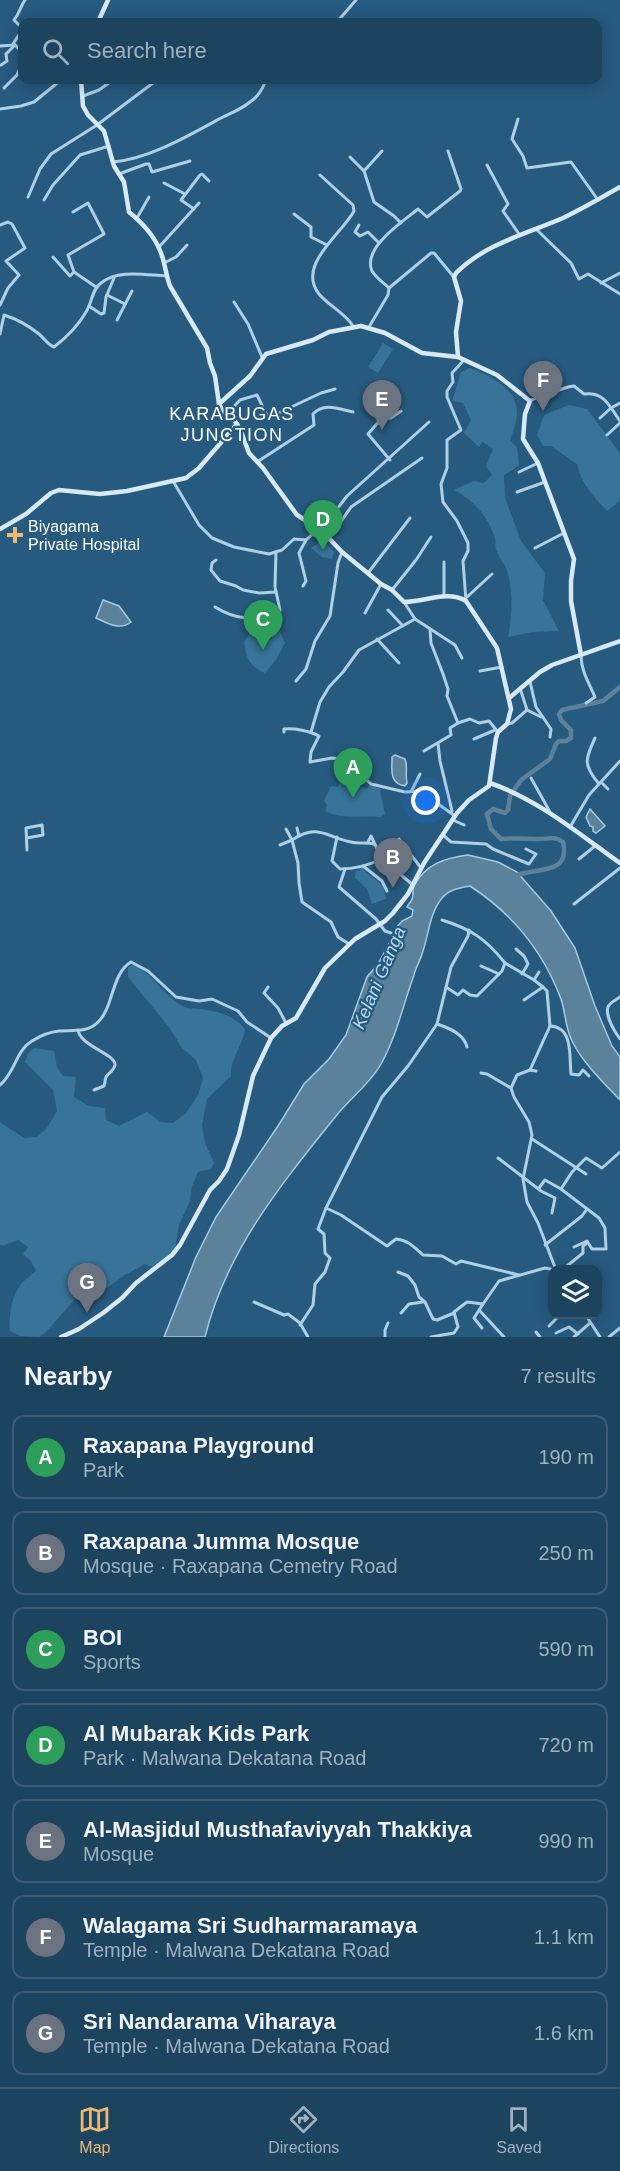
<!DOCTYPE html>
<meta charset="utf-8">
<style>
body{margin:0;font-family:Arial,sans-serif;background:#254b65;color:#f1f3f6}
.controls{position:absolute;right:18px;bottom:18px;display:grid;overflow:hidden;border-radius:12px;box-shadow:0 3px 15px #0003}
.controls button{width:54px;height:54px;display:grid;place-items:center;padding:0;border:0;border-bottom:2px solid #3b5c74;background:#1d445f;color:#f1f3f6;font:30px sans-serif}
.you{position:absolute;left:426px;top:801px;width:21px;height:21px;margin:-15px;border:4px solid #fff;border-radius:50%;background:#1a73e8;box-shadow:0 0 0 9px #1a73e833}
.badge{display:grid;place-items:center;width:39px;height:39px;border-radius:50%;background:#edb874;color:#fff;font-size:20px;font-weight:700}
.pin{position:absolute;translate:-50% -50px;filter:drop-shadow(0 2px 3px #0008)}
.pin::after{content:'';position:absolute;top:32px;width:21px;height:18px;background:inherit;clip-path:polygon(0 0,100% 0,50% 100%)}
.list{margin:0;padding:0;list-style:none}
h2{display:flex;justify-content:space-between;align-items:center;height:78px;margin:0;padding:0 24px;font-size:26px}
h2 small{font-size:20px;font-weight:400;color:#a0b0bd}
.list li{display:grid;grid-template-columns:39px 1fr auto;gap:18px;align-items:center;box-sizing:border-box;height:84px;margin:0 12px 12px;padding:0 12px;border:2px solid #3b5c74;border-radius:12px}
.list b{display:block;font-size:22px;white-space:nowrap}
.list p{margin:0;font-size:20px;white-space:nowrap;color:#a0b0bd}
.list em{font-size:20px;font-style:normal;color:#a0b0bd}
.icon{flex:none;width:33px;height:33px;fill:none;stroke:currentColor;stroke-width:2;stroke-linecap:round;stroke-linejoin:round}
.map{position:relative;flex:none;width:620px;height:1337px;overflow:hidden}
.search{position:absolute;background:#1d445f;box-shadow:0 3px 15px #0003;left:18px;right:18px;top:18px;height:66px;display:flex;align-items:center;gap:15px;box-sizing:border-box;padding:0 21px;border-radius:12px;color:#a0b0bd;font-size:22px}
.sheet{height:750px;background:#1d445f}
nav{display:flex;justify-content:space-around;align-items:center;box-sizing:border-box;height:84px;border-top:2px solid #3b5c74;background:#1d445f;font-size:16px;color:#a0b0bd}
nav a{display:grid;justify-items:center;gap:3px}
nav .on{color:#edb874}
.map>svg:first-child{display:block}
.green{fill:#38739a}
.water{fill:#5c819a;stroke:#a2cce6;stroke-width:1.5}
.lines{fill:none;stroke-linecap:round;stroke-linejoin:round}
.river{stroke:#5c819a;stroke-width:4.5}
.street{stroke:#aecfe5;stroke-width:3}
.secondary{stroke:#d7e9f5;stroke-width:4.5}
.poi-dot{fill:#edb874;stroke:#275a7f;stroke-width:2}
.labels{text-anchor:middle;stroke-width:4.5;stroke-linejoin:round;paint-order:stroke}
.poi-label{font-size:16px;fill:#fff;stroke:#275a7f;text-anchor:start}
.neighbourhood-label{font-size:18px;letter-spacing:1.5px;fill:#fff;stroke:#275a7f}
.water-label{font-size:18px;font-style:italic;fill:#b9d8ed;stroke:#275a7f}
</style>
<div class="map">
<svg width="620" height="1337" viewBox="0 0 620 1337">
<rect width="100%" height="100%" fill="#275a7f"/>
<g class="green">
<polygon points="383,343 393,349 378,373 368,367"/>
<path d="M470,368C489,376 517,387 517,413C517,422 512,433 510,441L517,447L519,466L504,475L505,498L521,541L545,573L543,600L559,631L533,632L508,637C512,615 514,590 506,568C504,563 499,558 497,552C495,548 496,543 495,539C489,517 473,500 454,490L474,481L484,483L492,475L486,466L493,449L483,442L479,447L464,433L471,420L463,403L452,401L461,372Z"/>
<path d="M569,405L587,409L620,453V501L607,511C594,497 581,484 577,464L551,446H543L537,435L544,415Z"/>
<polygon points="323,540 334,552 332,559 322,557 311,548"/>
<path d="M277,626L285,643L276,660L265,673C250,667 246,658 244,642L252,630Z"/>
<path d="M340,782L354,783L367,789L370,785L381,789L380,791L385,814L381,817C362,815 343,820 325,811L327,805L324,801L331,786L338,787Z"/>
<polygon points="359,867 363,868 365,872 383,885 386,899 372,904 367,889 355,878 356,871 360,871"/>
<path d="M134,964C154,975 164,997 185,1007C189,1009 193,1008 199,1009C213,1010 238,1016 245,1030C242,1046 230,1060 231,1076L207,1099L202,1125L205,1143L214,1163L211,1169L198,1172L192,1186L190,1201L179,1225L175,1248L169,1255L152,1267L145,1264L125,1275L97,1295L75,1299L46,1332L39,1337L20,1336L10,1331C8,1317 12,1295 21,1284C25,1279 32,1275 36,1271L31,1261L23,1254L28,1247L18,1240L5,1245H0V1122L24,1138L37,1137L47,1128L57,1111L53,1090L25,1062L28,1053L34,1048L54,1051L57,1067L63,1076L76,1077L74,1097L89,1106L105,1108L106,1120L119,1126L147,1112L161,1122L173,1123L186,1113L198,1095L203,1078L196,1060L182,1048L169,1027L128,977V968Z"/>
</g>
<g class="water">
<path d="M103,600L119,606L131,622C120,631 107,623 96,618Z"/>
<path d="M395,755L405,759C408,766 405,774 407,783L405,786C389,783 392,771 392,757Z"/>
<polygon points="590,809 605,826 596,833 593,831 593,827 590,826 586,817"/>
<path d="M468,855L498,862L517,872L551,911L575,948L595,1006L612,1046L620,1057V1100C604,1083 584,1064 573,1043C565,1029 566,1014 561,999C543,951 513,914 470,886C459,888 450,889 442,898C429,914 429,935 422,954C420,961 416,967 414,975C403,1005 397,1035 381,1064C370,1084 350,1098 336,1116C282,1183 226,1251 205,1337H164L196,1257L216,1217L278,1126L304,1084L329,1059L346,1035L367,977L378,964L392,938L394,930L402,921L412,916L413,910L407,907C408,905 411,902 412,899C414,895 412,890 414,886C425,864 445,858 468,855Z"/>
</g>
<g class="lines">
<path class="river" d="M515,876C535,867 571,876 563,842C553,835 546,840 535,839C521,838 515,838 501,839L491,829L487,814L493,809L505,813L508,810L510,796L521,780L550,759L556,744L559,741H566L571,738V730L561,720L559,714L562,710L603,701L620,687"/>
<g class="street">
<polyline points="337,22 356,0"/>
<path d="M22,28L14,20C20,13 20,7 25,0"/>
<polyline points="13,44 22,30"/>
<polyline points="0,46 15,45 22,52"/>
<polyline points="1,65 7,61 6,54 15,45"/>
<polyline points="4,88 17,75 22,63"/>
<polyline points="83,96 99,90 113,80"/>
<polyline points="0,109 21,106 34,102 61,80"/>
<polyline points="518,119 512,139 523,156 527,168 571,162 598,200"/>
<polyline points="350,157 364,171 374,202 394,216 401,223"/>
<path d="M113,162C149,159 190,135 221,118C231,113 242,109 250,102C258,97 263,88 266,80"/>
<polyline points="487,165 508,204 503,211 519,234"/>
<polyline points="364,171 382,151"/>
<polyline points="119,174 146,164 149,164 152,172 190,161"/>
<path d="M320,175L353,205L354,211C342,234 296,265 319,294C329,306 345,313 353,326"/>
<polyline points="164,183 185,194"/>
<polyline points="28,197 40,169 51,154 97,125 157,80"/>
<polyline points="44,200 53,185 80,155 109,146"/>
<polyline points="194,209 181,200 200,175 202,174 209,181"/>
<polyline points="294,214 311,227 311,237 327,245"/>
<polyline points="137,218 149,197"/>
<polyline points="0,225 8,222 12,224 25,248 6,261 19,275 8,288 0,305"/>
<polyline points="359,225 355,232 360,236 368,232 379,243"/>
<polyline points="536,229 571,263 579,279 588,274 620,294"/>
<polyline points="159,247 199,203"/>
<polyline points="53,257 70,276 74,272 68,255 104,234 88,203 73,212"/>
<polyline points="164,263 176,257 187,245"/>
<polyline points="74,272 96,287"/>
<polyline points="601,283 620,273"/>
<polyline points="389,288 431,253 434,253 453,276"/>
<polyline points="107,295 125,304"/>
<polyline points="234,302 248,324 262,357"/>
<polyline points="89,306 101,314 104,313 106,297 114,278"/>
<polyline points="117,320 132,291"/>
<path d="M369,327L388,295L389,288C384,283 376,278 372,271C362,248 402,222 418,209L427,217L460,191L461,189L448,151"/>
<path d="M0,334L4,315C17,319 29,326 39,334C45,339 47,344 54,347C67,337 78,326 86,312C92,303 92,289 101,283C117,269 146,275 166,276"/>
<polyline points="464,360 452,373 453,382 447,391 447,397 461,430 447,440 447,468 441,484 443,502 457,521 468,543 468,551 463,561 466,601"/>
<path d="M530,401C536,397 542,397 549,394C558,391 564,387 574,386L584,394C604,391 610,407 620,421"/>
<polyline points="227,414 240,400 257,395 268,418 321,393 335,389"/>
<polyline points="600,418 611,408 620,403"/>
<polyline points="607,435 620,423"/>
<polyline points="390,460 368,434 382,418 391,418 401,411"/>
<path d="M257,462L314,425L313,414C324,402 339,409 353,412"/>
<polyline points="519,472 538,463"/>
<polyline points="173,481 199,525 212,538 234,547 269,554 282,550 294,539 306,540 318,529"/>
<polyline points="517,492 545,482"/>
<polyline points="321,530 347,496 429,422"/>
<polyline points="329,539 351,507 422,458"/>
<polyline points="535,548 564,533"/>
<polyline points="216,560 212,563 211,570 220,581 236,586 243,590 259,593 276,592"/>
<polyline points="444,562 444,596"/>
<polyline points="368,573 410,518"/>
<polyline points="303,586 306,581 299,553 306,540"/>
<polyline points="392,590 416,560 431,537"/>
<polyline points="467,597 492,574"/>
<polyline points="404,602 415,619 455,645 462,658"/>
<path d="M215,607C236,620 255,621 278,614L280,610L275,587L276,552"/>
<polyline points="388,610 403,626"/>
<polyline points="365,613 381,584"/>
<polyline points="430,629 431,643 443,674 448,689 447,696 458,723 470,719 479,723 489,721 498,732"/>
<polyline points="377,639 399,663"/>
<path d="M581,655C581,671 589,683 595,697L586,703"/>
<polyline points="480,671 502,667"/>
<polyline points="296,681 306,669 315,641 330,616 338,563 342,552"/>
<polyline points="530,682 536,707 551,729 550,737"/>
<polyline points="520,688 527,710 541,717"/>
<polyline points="507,724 512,723 527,710"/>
<path d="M284,732V729C294,728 310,731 319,736L311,752L310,762L332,758L343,759L371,784L405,792L420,791L455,816"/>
<polyline points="311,732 320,702 329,687 343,672 359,650 415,619"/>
<path d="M595,738C585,759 583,765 599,784"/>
<polyline points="474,739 495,730"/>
<polyline points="438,743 440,761 452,811"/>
<polyline points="424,751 451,735 450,728 458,723"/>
<polyline points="531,778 550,812"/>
<polyline points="601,782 608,789"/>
<polyline points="412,790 420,774"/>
<polyline points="453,820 464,825"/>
<polyline points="570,827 589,795 620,761"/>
<polyline points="297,828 299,836"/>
<polyline points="443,835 451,842 486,844 493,849 529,864 536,854 526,849"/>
<path d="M337,837L332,861L340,869C354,869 369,865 382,859"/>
<polyline points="27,838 43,835 42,825 26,828 27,850"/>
<polyline points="399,839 421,868"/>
<polyline points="368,842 371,836 382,859 413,885"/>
<polyline points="280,845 292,840 286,829"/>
<polyline points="579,859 595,846"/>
<polyline points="363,866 382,881 387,891"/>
<polyline points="345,869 339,887 376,919 385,931 391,933"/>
<polyline points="574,904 620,868"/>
<path d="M442,920C471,929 486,939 505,963L502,971L477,996L470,995L463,990L458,995L446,987"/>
<path d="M349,944L338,937L331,922L302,902L299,883L298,863L292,840C318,823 326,837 351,842C359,844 367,842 374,844"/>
<polyline points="516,949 524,956 528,964 522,974"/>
<polyline points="505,963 534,980 539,972"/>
<polyline points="481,966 499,974"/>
<polyline points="534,980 543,987"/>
<polyline points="268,987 264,993 278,1008 286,1023"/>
<path d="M620,997C616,1000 610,1002 608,1007C605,1016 615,1032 620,1039"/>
<polyline points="524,1000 543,987 547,991 550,1026 530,1070"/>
<path d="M550,1026C574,1027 569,1057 571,1074L579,1075L583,1070L589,1076"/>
<path d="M78,1030C80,1046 116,1054 115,1065C114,1071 108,1073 106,1077C105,1080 105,1083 104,1086L94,1090"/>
<path d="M467,1047C464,1034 449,1028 437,1024L451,967L468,936L469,930"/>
<polyline points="536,1071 530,1070 517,1075 511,1088 514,1097 529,1122 532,1135 523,1179 527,1202 538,1223 556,1270"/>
<polyline points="481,1073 487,1074 511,1088"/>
<path d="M0,1085C15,1073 16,1050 32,1041C40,1036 49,1032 59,1031C72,1030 88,1033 98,1022C114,1007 111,974 131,962L148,971L176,997L199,1001L212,999L238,1011L247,1022L271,1038"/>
<polyline points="532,1139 586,1174"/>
<polyline points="498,1158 541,1191 555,1198 552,1213"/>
<polyline points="539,1188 545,1180 561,1189 599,1218 605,1228 606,1249 592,1249 587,1241 574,1247"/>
<polyline points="561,1189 572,1172 586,1158 602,1168 620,1152"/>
<path d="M326,1208L341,1215L387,1246L396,1239C408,1240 414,1247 423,1255L442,1256L456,1264L461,1261L519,1275"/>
<polyline points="545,1245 582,1216 587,1209"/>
<polyline points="562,1270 583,1253 583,1246 586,1244"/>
<polyline points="398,1272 408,1276 415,1285 419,1297 425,1302 433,1319 437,1320 454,1313"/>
<polyline points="254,1302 284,1315 288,1314 300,1323 308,1337"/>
<polyline points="483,1304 499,1281 545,1268 555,1270"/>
<polyline points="480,1311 504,1337"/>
<polyline points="401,1313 409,1304 423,1302"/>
<polyline points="585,1314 600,1337"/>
<polyline points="300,1325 313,1305 315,1284 325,1272 330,1258 325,1253 324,1234 318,1229 326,1208 382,1097 408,1066 437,1024"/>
<polyline points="549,1326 561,1314"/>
<polyline points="536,1332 540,1337"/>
<polyline points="556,1333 569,1327 578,1334"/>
<polyline points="385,1337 385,1330 388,1323"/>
<polyline points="431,1337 454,1333 458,1327 454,1312 467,1302 483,1304 474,1318 482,1328"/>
<polyline points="574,1337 590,1323"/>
<polyline points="609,1337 620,1328"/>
</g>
<g class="secondary">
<polyline points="98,22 108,0"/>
<path d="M81,80L83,106L88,115L104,131L114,166L124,182L129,212C146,226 159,241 164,263C166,271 167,278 170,286L207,348L210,363L215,376L219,404"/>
<path d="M458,357L456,332L461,301L454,277L456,273C485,244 526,234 563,218C582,209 601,198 620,187"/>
<polyline points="0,529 26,514 51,493 59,490 100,494 127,491 186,478 199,468 237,424"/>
<polyline points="509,698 540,672 552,665 620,641"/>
<path d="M490,783C539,800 579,834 620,863"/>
<path d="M61,1337L79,1329L103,1313L122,1298L136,1283L172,1255L180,1245L210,1190L219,1181L227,1169L239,1135L253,1076L271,1038L282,1026L296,1018L325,968L355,939L385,921L393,913L408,894L424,863L457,813L469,800L489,786L496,738L498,732L507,724L511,709L497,648L466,601C447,590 424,602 404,602L392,590L381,584L342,552L321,530L297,515L263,468L249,453L240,429L234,420L222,410L219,404L250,376L266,354L313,340L329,332L361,326L385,333L422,353L458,357L497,375L530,401L525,414L523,439L538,463L574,559L571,581V601L581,655"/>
</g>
</g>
<path class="poi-dot" d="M12 526h6v6h6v6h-6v6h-6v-6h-6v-6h6z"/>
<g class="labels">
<g class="poi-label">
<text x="28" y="532">Biyagama<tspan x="28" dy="18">Private Hospital</tspan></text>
</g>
<g class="neighbourhood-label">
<text x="232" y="420">KARABUGAS<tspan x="232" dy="21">JUNCTION</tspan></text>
</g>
<g class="water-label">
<text transform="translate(379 978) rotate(-67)" y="6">Kelani Ganga</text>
</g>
</g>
</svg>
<div class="controls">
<button><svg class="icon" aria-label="layers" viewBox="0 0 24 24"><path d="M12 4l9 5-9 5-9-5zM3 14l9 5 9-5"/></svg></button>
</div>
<div class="you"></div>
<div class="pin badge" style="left:353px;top:798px;background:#2e9e5b">A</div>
<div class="pin badge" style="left:393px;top:888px;background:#6b7280">B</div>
<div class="pin badge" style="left:263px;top:650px;background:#2e9e5b">C</div>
<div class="pin badge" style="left:323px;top:550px;background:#2e9e5b">D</div>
<div class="pin badge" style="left:382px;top:430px;background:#6b7280">E</div>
<div class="pin badge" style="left:543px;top:411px;background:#6b7280">F</div>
<div class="pin badge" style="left:87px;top:1313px;background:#6b7280">G</div>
<div class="search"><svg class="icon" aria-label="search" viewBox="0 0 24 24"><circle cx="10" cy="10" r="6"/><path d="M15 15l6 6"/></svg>Search here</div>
</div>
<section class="sheet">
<h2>Nearby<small>7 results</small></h2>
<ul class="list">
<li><span class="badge" style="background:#2e9e5b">A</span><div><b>Raxapana Playground</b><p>Park</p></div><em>190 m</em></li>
<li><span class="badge" style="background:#6b7280">B</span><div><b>Raxapana Jumma Mosque</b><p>Mosque · Raxapana Cemetry Road</p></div><em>250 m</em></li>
<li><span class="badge" style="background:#2e9e5b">C</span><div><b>BOI</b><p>Sports</p></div><em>590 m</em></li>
<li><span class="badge" style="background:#2e9e5b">D</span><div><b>Al Mubarak Kids Park</b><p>Park · Malwana Dekatana Road</p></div><em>720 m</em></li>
<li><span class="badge" style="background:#6b7280">E</span><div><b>Al-Masjidul Musthafaviyyah Thakkiya</b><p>Mosque</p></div><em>990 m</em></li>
<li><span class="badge" style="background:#6b7280">F</span><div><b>Walagama Sri Sudharmaramaya</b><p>Temple · Malwana Dekatana Road</p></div><em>1.1 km</em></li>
<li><span class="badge" style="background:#6b7280">G</span><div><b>Sri Nandarama Viharaya</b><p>Temple · Malwana Dekatana Road</p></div><em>1.6 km</em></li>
</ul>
</section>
<nav>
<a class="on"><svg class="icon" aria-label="map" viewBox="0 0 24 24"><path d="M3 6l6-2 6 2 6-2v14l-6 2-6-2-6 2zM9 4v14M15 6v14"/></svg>Map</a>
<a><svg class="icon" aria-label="directions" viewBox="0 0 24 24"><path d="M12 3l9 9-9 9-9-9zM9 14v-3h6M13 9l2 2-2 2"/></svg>Directions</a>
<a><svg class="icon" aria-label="saved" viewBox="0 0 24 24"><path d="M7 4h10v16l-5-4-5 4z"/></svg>Saved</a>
</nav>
